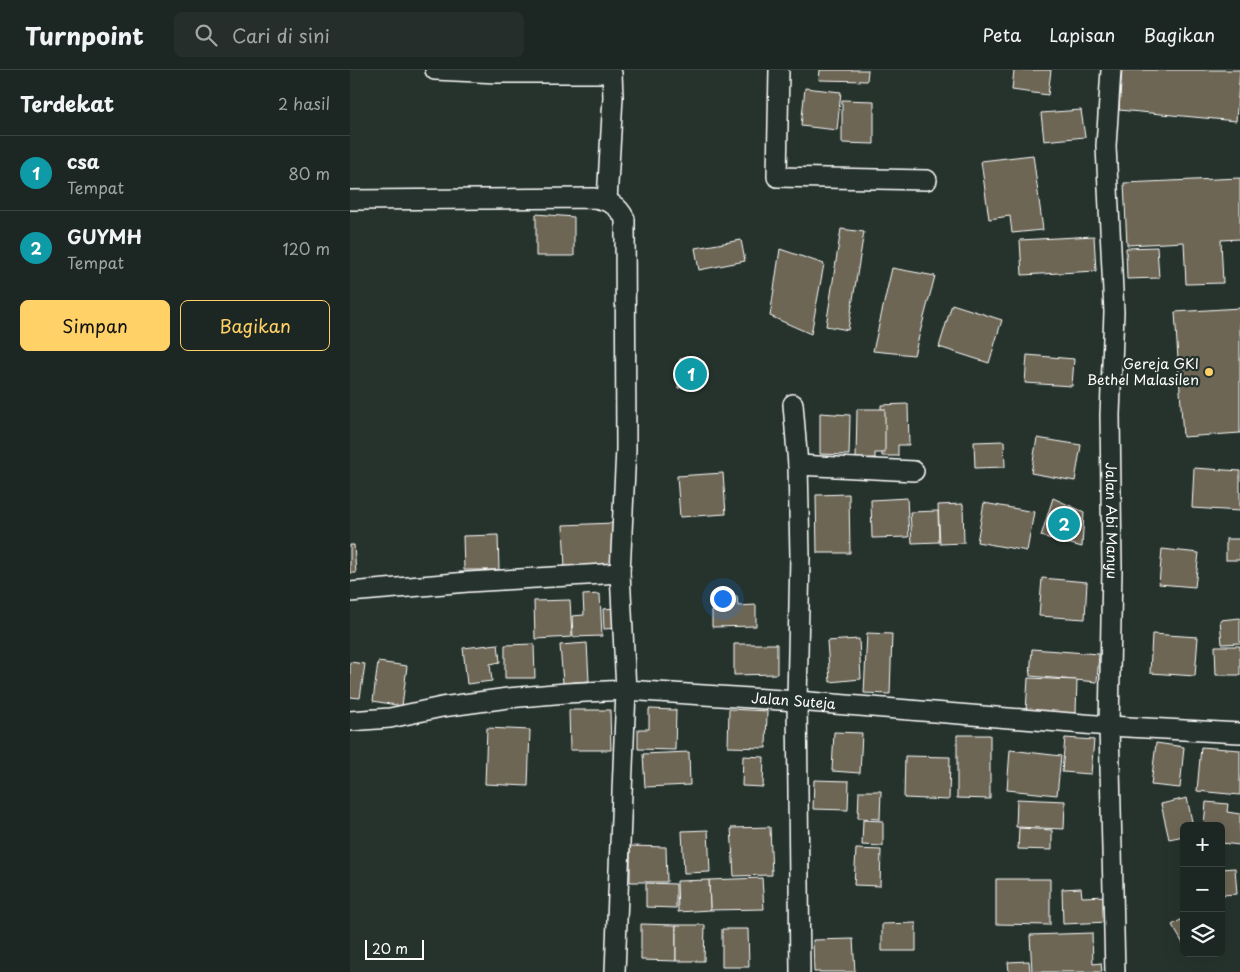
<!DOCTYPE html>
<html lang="id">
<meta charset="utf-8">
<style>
body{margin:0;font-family:"Playpen Sans",sans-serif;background:#252e2a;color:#f1f3f6}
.controls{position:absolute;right:15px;bottom:15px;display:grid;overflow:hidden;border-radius:8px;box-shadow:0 5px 20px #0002}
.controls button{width:45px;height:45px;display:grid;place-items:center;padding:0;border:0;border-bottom:1px solid #3a4340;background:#1c2622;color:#f1f3f6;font:25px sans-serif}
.scale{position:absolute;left:15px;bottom:12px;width:59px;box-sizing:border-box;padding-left:5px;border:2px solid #fff;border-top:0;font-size:14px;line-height:18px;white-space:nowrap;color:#fff;-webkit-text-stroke:4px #26332d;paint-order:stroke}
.you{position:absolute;left:372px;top:528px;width:18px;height:18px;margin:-12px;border:4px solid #fff;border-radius:50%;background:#1a73e8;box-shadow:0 0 0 8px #1a73e833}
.badge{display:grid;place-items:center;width:32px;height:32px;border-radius:50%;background:#ffd166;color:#fff;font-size:16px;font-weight:700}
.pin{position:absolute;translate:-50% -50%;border:2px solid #fff;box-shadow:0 1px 5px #0006}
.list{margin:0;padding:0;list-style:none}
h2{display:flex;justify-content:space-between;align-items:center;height:65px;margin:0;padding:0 20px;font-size:21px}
h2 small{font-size:16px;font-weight:400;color:#a0a5a5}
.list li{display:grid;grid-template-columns:32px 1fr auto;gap:15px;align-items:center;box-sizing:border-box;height:75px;padding:0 20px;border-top:1px solid #3a4340}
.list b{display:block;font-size:19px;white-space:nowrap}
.list p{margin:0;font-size:16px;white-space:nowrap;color:#a0a5a5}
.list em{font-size:16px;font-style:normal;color:#a0a5a5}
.actions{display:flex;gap:10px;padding:15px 20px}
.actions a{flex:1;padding:11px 0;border:1px solid #ffd166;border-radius:8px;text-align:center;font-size:18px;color:#ffd166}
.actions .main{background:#ffd166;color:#111}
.icon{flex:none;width:28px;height:28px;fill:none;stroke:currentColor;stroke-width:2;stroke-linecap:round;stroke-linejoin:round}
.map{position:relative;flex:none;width:890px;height:902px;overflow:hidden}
header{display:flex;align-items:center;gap:30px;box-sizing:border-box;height:70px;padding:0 25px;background:#1c2622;border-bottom:1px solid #3a4340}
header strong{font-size:24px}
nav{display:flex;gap:28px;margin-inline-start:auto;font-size:18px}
.search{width:350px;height:45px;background:#252e2a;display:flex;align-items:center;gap:12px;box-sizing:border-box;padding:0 18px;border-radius:8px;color:#a0a5a5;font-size:19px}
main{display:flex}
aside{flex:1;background:#1c2622}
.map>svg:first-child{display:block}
.building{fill:#6d6655;stroke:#fff}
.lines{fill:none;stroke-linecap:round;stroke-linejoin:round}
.street-casing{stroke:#fff;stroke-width:22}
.street{stroke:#26332d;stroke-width:19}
.poi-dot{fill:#ffd166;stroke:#26332d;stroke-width:2}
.labels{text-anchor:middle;stroke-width:4.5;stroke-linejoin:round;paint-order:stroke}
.poi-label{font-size:14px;fill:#fff;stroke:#26332d;text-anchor:end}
.street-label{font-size:14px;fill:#fff;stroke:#26332d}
</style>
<header>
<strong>Turnpoint</strong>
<div class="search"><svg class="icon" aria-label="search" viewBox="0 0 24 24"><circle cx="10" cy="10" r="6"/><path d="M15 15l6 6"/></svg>Cari di sini</div>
<nav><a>Peta</a><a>Lapisan</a><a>Bagikan</a></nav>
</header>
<main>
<aside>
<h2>Terdekat<small>2 hasil</small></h2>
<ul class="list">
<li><span class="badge" style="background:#0f9aa8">1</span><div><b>csa</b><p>Tempat</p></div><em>80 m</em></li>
<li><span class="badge" style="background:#0f9aa8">2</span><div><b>GUYMH</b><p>Tempat</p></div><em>120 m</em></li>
</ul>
<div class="actions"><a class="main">Simpan</a><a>Bagikan</a></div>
</aside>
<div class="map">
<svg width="890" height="902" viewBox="0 0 890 902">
<rect width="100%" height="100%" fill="#26332d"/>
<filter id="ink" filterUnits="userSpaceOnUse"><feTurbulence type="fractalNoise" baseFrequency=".02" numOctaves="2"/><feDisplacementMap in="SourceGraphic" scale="10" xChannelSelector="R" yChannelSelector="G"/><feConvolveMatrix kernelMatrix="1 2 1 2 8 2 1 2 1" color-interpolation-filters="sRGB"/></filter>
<g filter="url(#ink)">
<g class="building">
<polygon points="470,0 518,0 517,11 469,10"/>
<polygon points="664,0 701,0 698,25 662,20"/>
<polygon points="772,0 890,0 886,51 769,40"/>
<polygon points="455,18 491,22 487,60 451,56"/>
<polygon points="492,30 524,31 524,74 492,73"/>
<polygon points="731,40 735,67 694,71 691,43"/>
<polygon points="683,85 693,160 662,163 660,146 639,149 631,91"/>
<polygon points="890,108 890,169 871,170 873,213 836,214 834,172 777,175 774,113"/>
<polygon points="186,144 224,147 224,186 186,186"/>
<polygon points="491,159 514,162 498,260 476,256"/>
<polygon points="744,166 746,201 672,205 670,170"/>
<polygon points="391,170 395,191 349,200 345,178"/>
<polygon points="807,177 809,208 777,209 776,178"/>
<polygon points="430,179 474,194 461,264 420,246"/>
<polygon points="542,198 585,206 564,285 523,281"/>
<polygon points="602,234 652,250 639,293 589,277"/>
<polygon points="890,238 890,363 833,367 825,242"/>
<polygon points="677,285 724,289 722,316 675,313"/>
<polygon points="330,289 354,292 353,316 328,318"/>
<polygon points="558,334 559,375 548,375 548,386 532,386 531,335"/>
<polygon points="507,339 535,339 535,383 525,383 525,388 506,389"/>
<polygon points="470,343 500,345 499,385 470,384"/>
<polygon points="687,368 731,375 725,411 681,403"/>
<polygon points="654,371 655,397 625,398 624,372"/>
<polygon points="844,398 890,401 890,441 842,438"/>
<polygon points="373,403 376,444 330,447 327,406"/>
<polygon points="499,424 500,483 467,483 466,425"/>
<polygon points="557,428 559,467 522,468 521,430"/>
<polygon points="703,428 734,442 732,477 691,466"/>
<polygon points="634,433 684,442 677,481 627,472"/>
<polygon points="613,434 614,473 590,474 588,435"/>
<polygon points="588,441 589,472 562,473 560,442"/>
<polygon points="264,453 266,496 215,499 213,455"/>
<polygon points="148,465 149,500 114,500 113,466"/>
<rect x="876" y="469" width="14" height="21"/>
<polygon points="0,475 4,475 6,503 0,503"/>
<polygon points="812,479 849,483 845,517 809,514"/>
<polygon points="692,508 737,512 735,549 689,546"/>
<polygon points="250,524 252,566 223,567 222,546 234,545 233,525"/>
<polygon points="369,526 387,526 388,536 406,535 406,556 362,557 362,536 370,536"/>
<polygon points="220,530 222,567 185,569 184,531"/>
<polygon points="267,538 268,558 254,559 253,539"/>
<polygon points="890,548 890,573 872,574 870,550"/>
<polygon points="517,563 542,564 540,624 514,623"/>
<polygon points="802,564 848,567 845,606 800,603"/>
<polygon points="509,569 511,609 480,612 477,571"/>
<polygon points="237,573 239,611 213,613 210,575"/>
<polygon points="148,574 150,592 140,594 142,611 117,614 113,578"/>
<polygon points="184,574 185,608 155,608 155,575"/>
<polygon points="384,574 427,574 427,604 384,605"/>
<polygon points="865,576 890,576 890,605 866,605"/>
<polygon points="682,579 749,584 747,612 680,606"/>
<polygon points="0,592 15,594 10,628 0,627"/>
<polygon points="28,592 57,596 52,636 23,631"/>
<polygon points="678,608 727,610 726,643 676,641"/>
<polygon points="299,639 326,640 325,680 288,679 288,659 299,659"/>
<polygon points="379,639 417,641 416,678 378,677"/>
<polygon points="219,640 260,640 261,680 220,680"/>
<polygon points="137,658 180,660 178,716 135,714"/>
<polygon points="484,662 512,663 510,703 482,701"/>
<polygon points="607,665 640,665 640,729 607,728"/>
<polygon points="715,668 744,670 741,704 712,702"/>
<polygon points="806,673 834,677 830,718 801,715"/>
<polygon points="851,677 890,680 890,725 847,721"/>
<polygon points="660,680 711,686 707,725 657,720"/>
<polygon points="339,682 340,715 295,717 293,684"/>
<polygon points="393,686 414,687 413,717 392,716"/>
<polygon points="555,686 600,687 599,730 554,728"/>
<polygon points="464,710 499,711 498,740 463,739"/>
<polygon points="509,721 531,721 530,749 508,748"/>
<polygon points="837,728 843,756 834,756 834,766 819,769 811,734"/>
<polygon points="667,729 715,731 714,759 666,757"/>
<polygon points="856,732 878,734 877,742 890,744 890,775 871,773 871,756 854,756"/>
<polygon points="513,750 533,751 533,776 512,775"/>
<polygon points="420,757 422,805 384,806 381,758"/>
<polygon points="669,758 702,760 702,780 668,779"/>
<polygon points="358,760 360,802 334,803 332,761"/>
<polygon points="280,776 316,777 317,812 280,812"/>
<polygon points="506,779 531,780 530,816 504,815"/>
<polygon points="885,798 887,824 871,825 871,799"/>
<polygon points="412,808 414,839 360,840 359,810"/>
<polygon points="646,809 700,809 700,855 646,854"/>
<polygon points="359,810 360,840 328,842 327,811"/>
<polygon points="296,813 326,814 326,838 296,837"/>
<polygon points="731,818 732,827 758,826 759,852 713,854 712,819"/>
<polygon points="834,848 834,875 822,855"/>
<polygon points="566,853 566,881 532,881 532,854"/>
<polygon points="291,854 326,855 326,891 291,890"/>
<polygon points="326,855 355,855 354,891 326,891"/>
<polygon points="372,859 398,859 399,897 372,897"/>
<polygon points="742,863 743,894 751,893 752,902 682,902 680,865"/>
<polygon points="503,869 505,902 464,902 463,870"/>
<polygon points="679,891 680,902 659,902 658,892"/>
</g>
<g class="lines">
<defs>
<g id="street">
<polyline points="85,0 147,3 262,3 263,27 257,131"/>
<polyline points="429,0 427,107 577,110"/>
<path id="s1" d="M761,0L756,76L764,242L760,345L762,498L759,656L765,902"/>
<path d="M0,130L244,128C259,131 268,135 275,149L276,379L270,503L276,620L265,902"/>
<polyline points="443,334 448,395 450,486 447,631 450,902"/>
<polyline points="448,395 564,401"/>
<polyline points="0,522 118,512 270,503"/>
<path id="s2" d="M0,651L40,648L92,637L158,628L216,623L276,620L447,631L759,656L890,663"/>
</g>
</defs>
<use href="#street" class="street-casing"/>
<use href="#street" class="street"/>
</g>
</g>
<circle class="poi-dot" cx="859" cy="302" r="5"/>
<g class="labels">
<g class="poi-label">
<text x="849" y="299">Gereja GKI<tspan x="849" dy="16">Bethel Malasilen</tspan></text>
</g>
<g class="street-label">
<text dy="5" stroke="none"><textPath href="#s1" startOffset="451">Jalan Abi Manyu</textPath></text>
<text dy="5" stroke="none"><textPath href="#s2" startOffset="446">Jalan Suteja</textPath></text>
</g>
</g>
</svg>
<div class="controls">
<button>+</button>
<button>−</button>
<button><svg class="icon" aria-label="layers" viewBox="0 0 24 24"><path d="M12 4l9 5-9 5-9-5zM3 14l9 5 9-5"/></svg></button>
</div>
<div class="scale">20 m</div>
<div class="you"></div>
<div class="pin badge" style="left:341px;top:304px;background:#0f9aa8">1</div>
<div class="pin badge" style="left:714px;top:454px;background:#0f9aa8">2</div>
</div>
</main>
